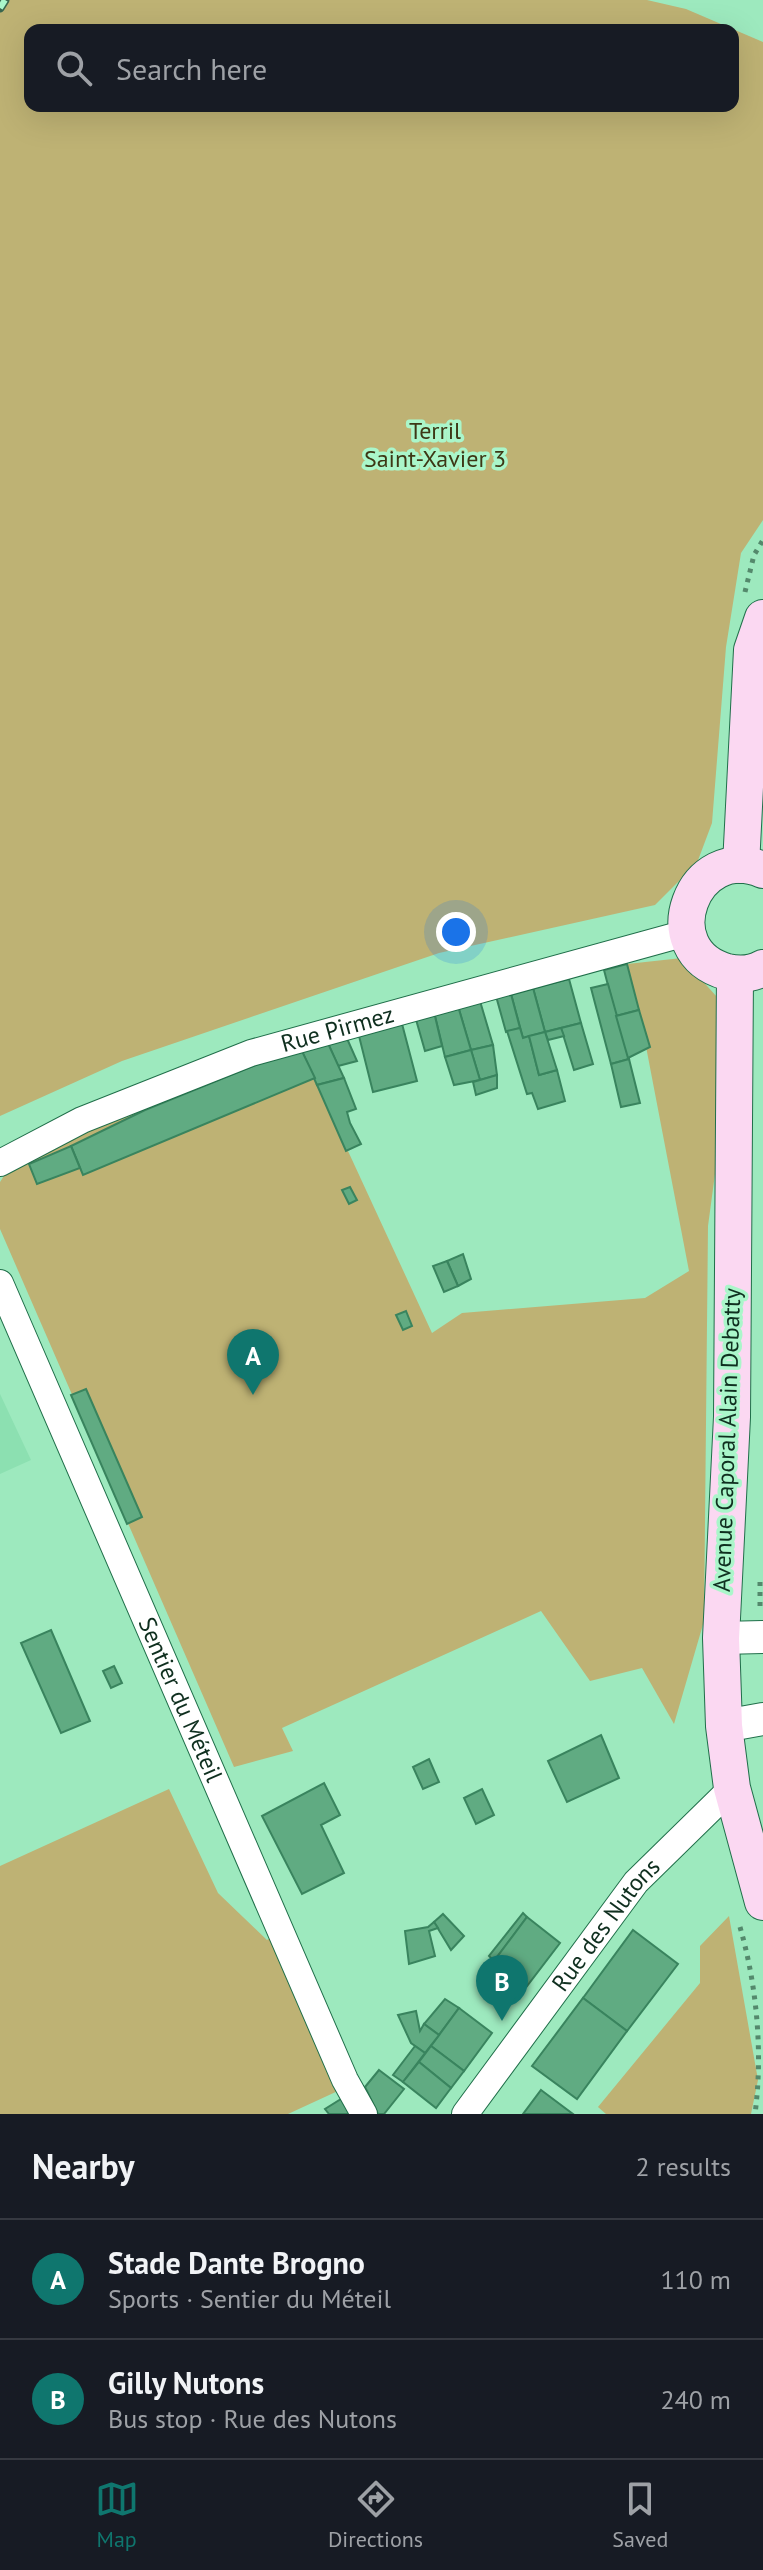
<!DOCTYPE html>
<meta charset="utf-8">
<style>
body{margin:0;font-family:"PT Sans",sans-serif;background:#242831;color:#f1f3f6}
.you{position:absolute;left:456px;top:932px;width:28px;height:28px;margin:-20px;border:6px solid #fff;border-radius:50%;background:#1a73e8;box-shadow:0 0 0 12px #1a73e833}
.badge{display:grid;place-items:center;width:52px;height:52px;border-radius:50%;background:#0f766e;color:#fff;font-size:26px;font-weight:700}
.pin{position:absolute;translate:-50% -66px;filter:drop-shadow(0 2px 4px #0008)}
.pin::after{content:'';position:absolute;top:42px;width:28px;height:24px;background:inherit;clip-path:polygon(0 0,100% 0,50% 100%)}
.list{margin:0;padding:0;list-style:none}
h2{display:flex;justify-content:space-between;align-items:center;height:104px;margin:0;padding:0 32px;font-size:34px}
h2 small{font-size:26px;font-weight:400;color:#9ea1a6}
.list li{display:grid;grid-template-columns:52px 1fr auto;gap:24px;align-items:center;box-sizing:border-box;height:120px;padding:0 32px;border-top:2px solid #363941}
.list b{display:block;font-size:30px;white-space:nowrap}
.list p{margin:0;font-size:26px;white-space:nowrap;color:#9ea1a6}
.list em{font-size:26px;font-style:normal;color:#9ea1a6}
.icon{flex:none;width:44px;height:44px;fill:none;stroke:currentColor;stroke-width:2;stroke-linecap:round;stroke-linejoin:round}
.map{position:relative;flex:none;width:763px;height:2114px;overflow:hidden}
.search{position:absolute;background:#171b24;box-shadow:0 8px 32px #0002;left:24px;right:24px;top:24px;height:88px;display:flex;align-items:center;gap:20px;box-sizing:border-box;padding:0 28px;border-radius:16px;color:#9ea1a6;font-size:30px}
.sheet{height:344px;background:#171b24}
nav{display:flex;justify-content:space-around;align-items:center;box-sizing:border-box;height:112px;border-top:2px solid #363941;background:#171b24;font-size:22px;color:#9ea1a6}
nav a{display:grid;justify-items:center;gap:4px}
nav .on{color:#0f766e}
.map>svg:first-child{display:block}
.built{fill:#8ce0b1}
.green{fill:#beb274;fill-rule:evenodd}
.building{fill:#60ab82;stroke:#39845e;stroke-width:2}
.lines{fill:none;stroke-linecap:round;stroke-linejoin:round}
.minor-casing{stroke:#206f4a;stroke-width:28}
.tertiary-casing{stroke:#206f4a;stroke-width:34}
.secondary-casing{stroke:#206f4a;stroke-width:38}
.path{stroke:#54896c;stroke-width:5;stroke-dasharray:4 6;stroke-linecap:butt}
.minor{stroke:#fff;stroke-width:26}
.tertiary{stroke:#fff;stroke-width:32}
.secondary{stroke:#fbd8f2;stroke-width:36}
.rail-casing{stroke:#39664e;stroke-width:9}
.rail{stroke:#aaf6ca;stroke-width:6;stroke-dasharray:18;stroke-linecap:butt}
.labels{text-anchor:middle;stroke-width:7;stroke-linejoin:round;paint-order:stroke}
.park-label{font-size:24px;fill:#3d3715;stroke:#aaf6ca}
.street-label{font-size:24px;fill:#0f2f1f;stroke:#aaf6ca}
</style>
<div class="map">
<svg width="763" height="2114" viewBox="0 0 763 2114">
<rect width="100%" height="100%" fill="#9de9be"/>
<polygon class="built" points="0,1394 31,1460 0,1474"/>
<g class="green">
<path d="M0,0H647L686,9L763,42V520L741,553L726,647L712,823L697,863L655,905L439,953L122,1061L0,1116ZM30,30H733V106H30Z"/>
<polygon points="682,958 717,997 726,1092 708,1226 704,1621 674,1724 642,1668 590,1681 541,1611 282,1728 293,1751 234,1767 0,1229 0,1182 19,1153 300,1047 432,1333 462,1313 645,1298 689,1271 639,1010 627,964"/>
<polygon points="169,1789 218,1893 267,1940 281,1932 340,2090 288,2114 0,2114 0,1866"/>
<polygon points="729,1916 758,2080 751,2114 606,2114 598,2107 700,1983 700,1946"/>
</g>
<g class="building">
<polygon points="627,964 639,1010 616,1016 604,970"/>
<polygon points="569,979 581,1023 545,1032 533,988"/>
<polygon points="608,984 629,1059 611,1064 591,988"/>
<polygon points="533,988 545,1032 523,1038 511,994"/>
<polygon points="511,994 520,1028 506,1032 496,996"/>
<polygon points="480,1001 493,1045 471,1050 458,1006"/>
<polygon points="458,1006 471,1050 445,1057 434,1012"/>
<polygon points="639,1010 650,1047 628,1058 616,1016"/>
<polygon points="434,1012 442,1046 425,1051 415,1016"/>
<polygon points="401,1020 417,1081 373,1092 358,1032"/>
<polygon points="581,1023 593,1064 574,1070 561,1028"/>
<polygon points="520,1028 523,1038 529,1036 539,1075 557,1070 565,1101 538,1109 532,1093 527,1094 507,1031"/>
<polygon points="561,1028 564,1036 548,1040 545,1032"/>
<polygon points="545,1032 557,1070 539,1075 529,1036"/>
<polygon points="345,1034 357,1061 338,1066 326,1039"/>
<polygon points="326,1039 344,1078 317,1085 300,1047"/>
<polygon points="493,1045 497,1075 480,1080 471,1050"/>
<polygon points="300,1047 315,1078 83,1175 71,1146 145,1110"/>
<polygon points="471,1050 480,1080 454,1085 445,1057"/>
<polygon points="629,1059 640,1103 621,1107 611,1064"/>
<polygon points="497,1075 497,1088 476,1095 473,1082"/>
<polygon points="344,1078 356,1109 347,1112 350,1123 361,1144 346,1151 317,1085"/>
<polygon points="71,1146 80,1168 37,1184 29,1164"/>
<polygon points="350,1187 357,1200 349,1204 342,1190"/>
<polygon points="463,1254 471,1279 458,1286 447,1261"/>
<polygon points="447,1261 458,1286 444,1292 433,1266"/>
<polygon points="406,1311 412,1326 403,1330 396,1315"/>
<polygon points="86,1389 142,1517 127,1524 71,1395"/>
<polygon points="51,1630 90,1721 61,1733 21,1643"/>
<polygon points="114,1666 122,1683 111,1688 103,1671"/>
<polygon points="601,1735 619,1778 567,1802 548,1761"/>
<polygon points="429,1759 439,1782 423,1789 413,1767"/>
<polygon points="324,1783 340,1815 321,1825 344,1873 302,1894 262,1816"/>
<polygon points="482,1789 494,1815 476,1824 464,1798"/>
<polygon points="523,1913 527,1917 494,1961 489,1956"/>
<polygon points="443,1914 464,1936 451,1950 434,1922"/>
<polygon points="527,1917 560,1943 527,1986 494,1961"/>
<polygon points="434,1922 438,1928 429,1931 435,1956 409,1964 405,1931 428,1927"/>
<polygon points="633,1930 678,1964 627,2031 583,1998"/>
<polygon points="583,1998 627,2031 577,2099 532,2066"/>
<polygon points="445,1999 459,2008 439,2035 424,2024"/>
<polygon points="459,2008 492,2033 464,2071 431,2046"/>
<polygon points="416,2011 420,2031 424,2024 439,2035 425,2053 411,2043 398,2015"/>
<polygon points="415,2046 425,2053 403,2082 393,2075"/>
<polygon points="431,2046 464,2071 451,2088 419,2062"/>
<polygon points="419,2062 451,2088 436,2108 403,2082"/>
<polygon points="379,2070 404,2089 384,2114 378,2114 365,2087"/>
<polygon points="541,2090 573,2114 523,2114"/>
<polygon points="341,2099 356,2114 329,2114 325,2109"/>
</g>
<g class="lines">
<defs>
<g id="minor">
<path id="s1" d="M0,1163L82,1120L251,1053L686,933"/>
<path id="s2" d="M0,1283L345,2080L364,2114"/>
<path id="s3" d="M465,2114L636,1882L732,1788"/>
</g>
<g id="tertiary">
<polyline points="721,1638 763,1637"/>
<polyline points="724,1726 763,1719"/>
</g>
<g id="secondary">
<polyline points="741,865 752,650 763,618"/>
<path d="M763,870C693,840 651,951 727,972C740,975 752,974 763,968"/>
<polyline points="735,974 732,1417 721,1638 724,1726 732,1788 763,1902"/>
</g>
</defs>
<use href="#minor" class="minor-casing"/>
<use href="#tertiary" class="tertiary-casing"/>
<use href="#secondary" class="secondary-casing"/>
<g class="path">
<polyline points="745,592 754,555 763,540"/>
<polyline points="760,1606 760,1576"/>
<path d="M740,1927C757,1986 763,2053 755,2114"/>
</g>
<use href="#minor" class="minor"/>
<use href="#tertiary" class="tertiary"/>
<use href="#secondary" class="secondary"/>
<defs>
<polyline id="rail" points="0,8 5,0"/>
</defs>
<use href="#rail" class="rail-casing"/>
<use href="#rail" class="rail"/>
</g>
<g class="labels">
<g class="park-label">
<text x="435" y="439">Terril<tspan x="435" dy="28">Saint-Xavier 3</tspan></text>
</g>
<g class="street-label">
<text dy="8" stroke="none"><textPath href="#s1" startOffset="364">Rue Pirmez</textPath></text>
<text transform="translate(727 1440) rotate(-88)" y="8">Avenue Caporal Alain Debatty</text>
<text dy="8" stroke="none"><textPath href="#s2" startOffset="454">Sentier du Méteil</textPath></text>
<text dy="8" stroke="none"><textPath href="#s3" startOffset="236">Rue des Nutons</textPath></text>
</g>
</g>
</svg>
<div class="you"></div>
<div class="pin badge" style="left:253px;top:1395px">A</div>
<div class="pin badge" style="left:502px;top:2021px">B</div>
<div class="search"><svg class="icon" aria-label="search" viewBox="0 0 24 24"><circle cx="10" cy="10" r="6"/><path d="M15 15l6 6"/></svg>Search here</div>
</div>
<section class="sheet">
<h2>Nearby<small>2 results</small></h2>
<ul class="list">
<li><span class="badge">A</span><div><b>Stade Dante Brogno</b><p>Sports · Sentier du Méteil</p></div><em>110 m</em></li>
<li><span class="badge">B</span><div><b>Gilly Nutons</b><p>Bus stop · Rue des Nutons</p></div><em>240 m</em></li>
</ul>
</section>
<nav>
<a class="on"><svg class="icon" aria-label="map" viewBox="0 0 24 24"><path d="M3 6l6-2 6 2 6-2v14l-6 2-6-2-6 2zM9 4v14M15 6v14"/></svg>Map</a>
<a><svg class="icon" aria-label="directions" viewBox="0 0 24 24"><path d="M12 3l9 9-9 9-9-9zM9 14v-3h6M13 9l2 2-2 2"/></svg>Directions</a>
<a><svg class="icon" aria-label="saved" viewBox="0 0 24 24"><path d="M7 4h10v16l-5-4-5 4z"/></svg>Saved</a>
</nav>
